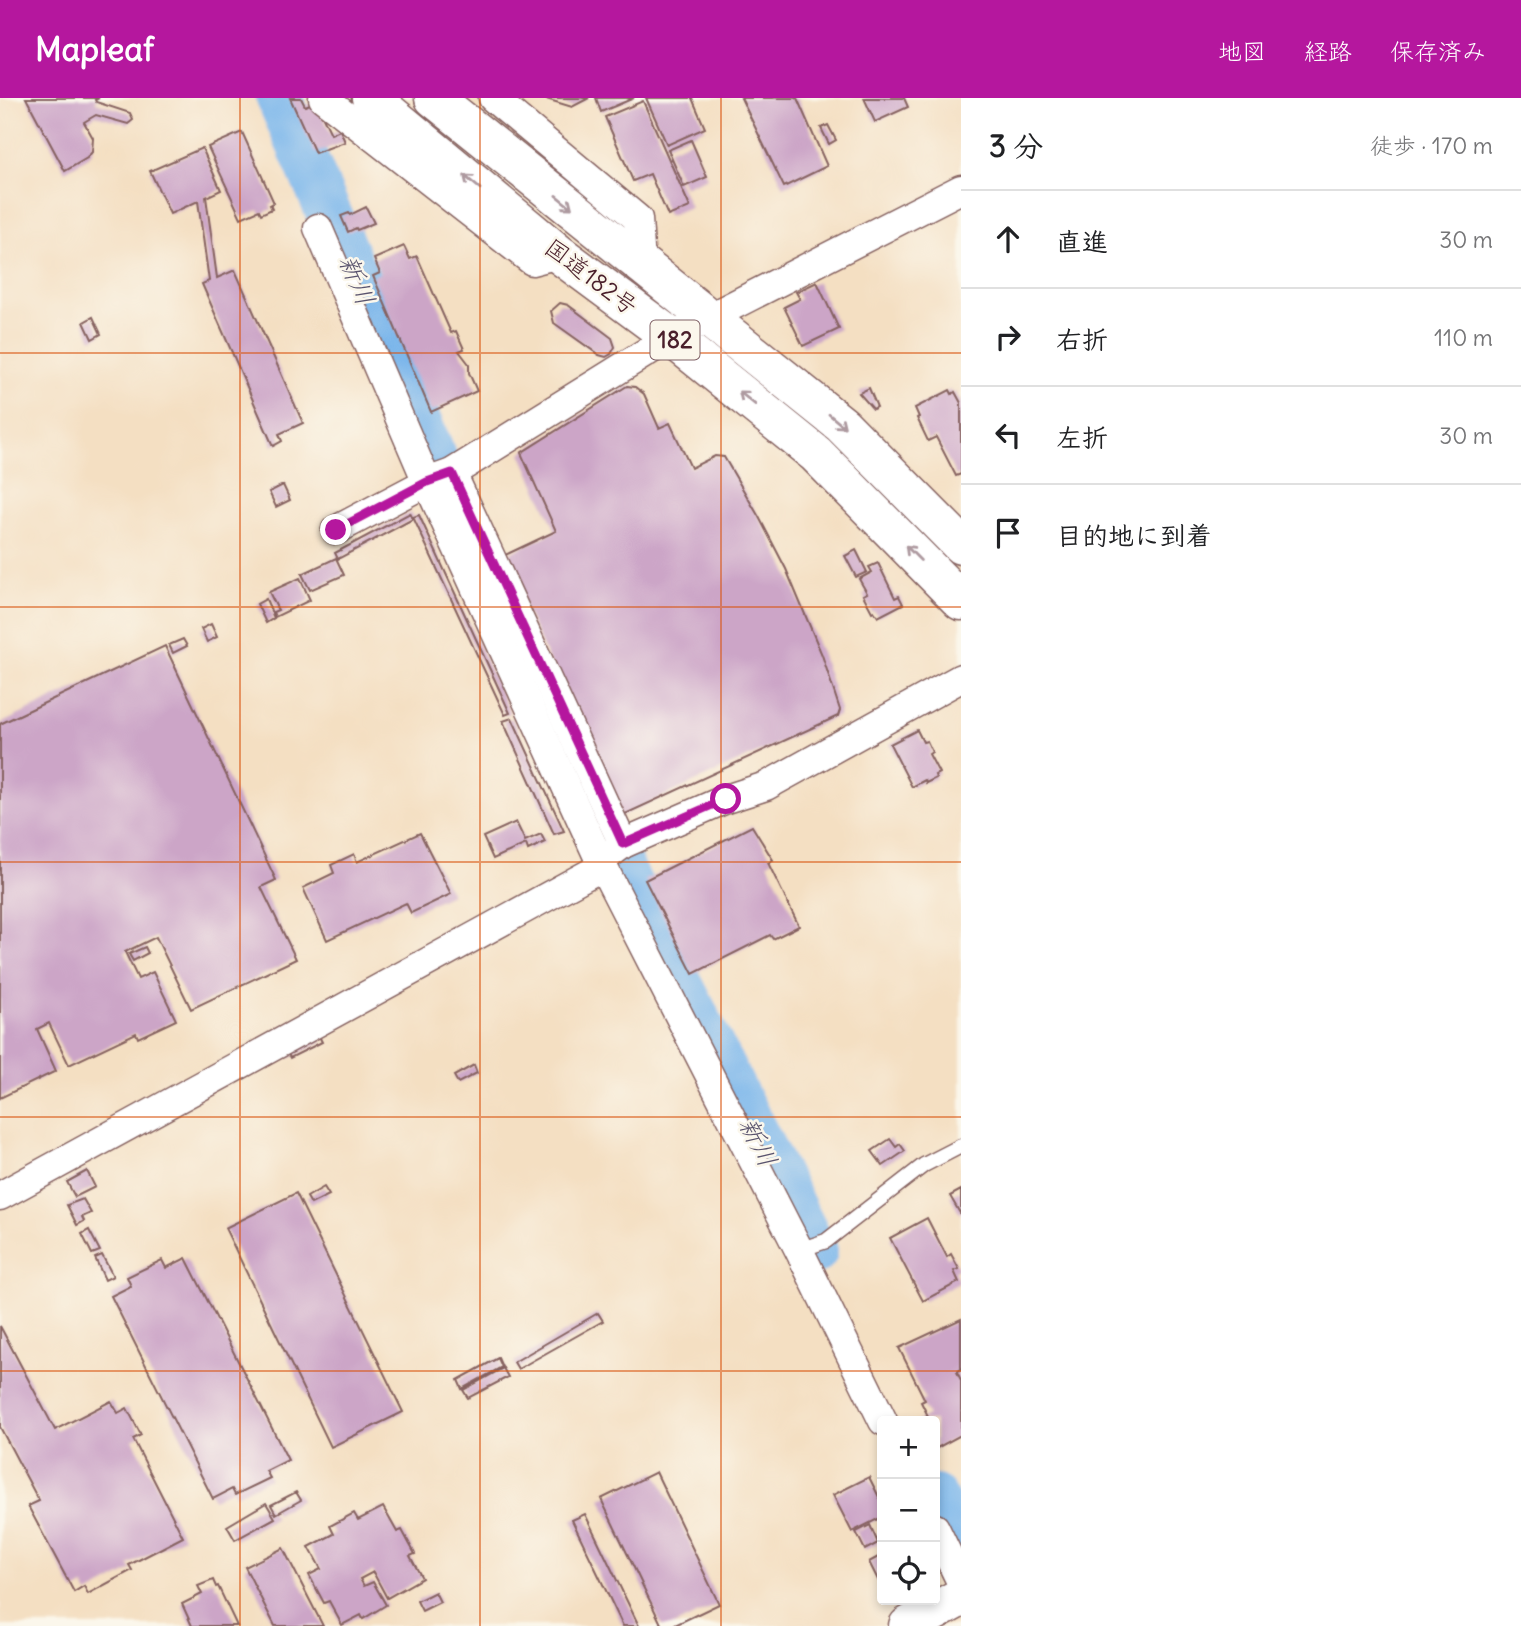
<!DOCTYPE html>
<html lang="ja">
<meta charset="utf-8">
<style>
body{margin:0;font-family:Delius,"Klee One",sans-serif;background:#f2f2f2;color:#202124}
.controls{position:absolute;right:21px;bottom:21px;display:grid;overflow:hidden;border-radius:7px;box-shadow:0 4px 10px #0003}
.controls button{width:63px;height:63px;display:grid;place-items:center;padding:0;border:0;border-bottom:2px solid #e0e0e0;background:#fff;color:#202124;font:35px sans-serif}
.stop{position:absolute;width:21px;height:21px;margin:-16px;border:5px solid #b5179e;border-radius:50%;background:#fff}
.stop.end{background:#b5179e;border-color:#fff;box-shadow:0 2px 7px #0008}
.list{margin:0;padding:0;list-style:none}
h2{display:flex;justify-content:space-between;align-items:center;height:91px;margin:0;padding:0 28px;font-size:30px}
h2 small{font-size:23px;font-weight:400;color:#757577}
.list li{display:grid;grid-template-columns:46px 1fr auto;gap:21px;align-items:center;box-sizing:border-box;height:98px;padding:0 28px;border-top:2px solid #e0e0e0}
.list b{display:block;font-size:26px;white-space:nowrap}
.list em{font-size:23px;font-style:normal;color:#757577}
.icon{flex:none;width:38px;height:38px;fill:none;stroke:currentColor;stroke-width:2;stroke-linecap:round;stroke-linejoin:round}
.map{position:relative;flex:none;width:961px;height:1528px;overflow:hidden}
header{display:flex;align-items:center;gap:42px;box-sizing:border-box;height:98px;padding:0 35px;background:#b5179e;color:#fff}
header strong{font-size:33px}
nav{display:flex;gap:38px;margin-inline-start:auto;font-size:24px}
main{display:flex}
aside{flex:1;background:#fff}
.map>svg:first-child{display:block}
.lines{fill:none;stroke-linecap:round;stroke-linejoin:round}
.river{stroke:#79b5eb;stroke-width:46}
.building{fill:#cca5c7}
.lane-casing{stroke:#866260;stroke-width:17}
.street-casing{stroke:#866260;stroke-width:31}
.secondary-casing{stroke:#866260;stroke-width:41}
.highway-casing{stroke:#866260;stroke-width:41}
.lane{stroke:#fff;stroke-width:14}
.street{stroke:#fff;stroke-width:28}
.secondary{stroke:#fff;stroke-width:38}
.highway{stroke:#fff;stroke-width:38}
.oneway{stroke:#ae9aa0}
.route{stroke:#b5179e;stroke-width:9}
.grid{fill:none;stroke:#d8530f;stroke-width:2;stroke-opacity:0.55}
.labels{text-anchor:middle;stroke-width:5;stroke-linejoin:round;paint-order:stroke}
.shield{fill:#fbf7ec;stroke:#7f6065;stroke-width:2}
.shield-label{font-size:23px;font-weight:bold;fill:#4a1f2b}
.street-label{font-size:24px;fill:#4a1f2b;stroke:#fbf7ec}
.water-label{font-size:26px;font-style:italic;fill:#5a546e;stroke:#fbf7ec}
</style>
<header>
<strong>Mapleaf</strong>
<nav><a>地図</a><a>経路</a><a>保存済み</a></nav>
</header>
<main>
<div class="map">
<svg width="961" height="1528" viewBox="0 0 961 1528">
<rect width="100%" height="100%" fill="#fbf7ec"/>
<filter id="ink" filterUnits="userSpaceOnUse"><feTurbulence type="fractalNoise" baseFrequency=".0143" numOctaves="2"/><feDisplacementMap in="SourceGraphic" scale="14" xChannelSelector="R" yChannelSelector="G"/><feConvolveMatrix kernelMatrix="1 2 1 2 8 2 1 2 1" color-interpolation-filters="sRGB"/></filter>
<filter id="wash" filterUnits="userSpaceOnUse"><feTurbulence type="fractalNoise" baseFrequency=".00686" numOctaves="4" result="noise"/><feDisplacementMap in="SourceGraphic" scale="28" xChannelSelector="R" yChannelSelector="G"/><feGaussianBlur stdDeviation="1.57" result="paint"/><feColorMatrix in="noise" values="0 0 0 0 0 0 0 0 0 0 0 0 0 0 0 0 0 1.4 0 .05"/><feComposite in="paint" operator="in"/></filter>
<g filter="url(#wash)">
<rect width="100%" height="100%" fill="#f4dfc2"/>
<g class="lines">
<g class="river">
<polyline points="279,0 436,364"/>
<polyline points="619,765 815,1153"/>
<polyline points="935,1400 961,1454"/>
</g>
</g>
<g id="blocks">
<g class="building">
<polygon points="26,0 99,0 95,2 96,4 130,15 133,22 128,26 96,17 84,24 93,40 92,54 87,60 65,73"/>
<polygon points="290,0 301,0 305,8 313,5 318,9 331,36 340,32 345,44 315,55"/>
<polygon points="589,0 572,9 546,1 546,0"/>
<polygon points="596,0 634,0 601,14"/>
<polygon points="646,0 692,0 705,30 667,47"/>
<polygon points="741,0 797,0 827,68 784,89"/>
<polygon points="864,0 904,0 908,9 875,24"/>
<polygon points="643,3 690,109 668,118 650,76 633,83 605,19"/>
<polygon points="828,27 836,42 829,46 821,30"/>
<polygon points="242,34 274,105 270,107 272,111 261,116 259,112 241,120 208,49"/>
<polygon points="691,42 707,79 684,89 668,52"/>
<polygon points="202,50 221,92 206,99 217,180 235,172 303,325 279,336 282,343 273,348 202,186 209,183 198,103 170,116 150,73"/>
<polygon points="366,109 374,125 357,132 356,130 348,134 341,118 349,115 350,117"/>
<polygon points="404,148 410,161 417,158 451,235 456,233 464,251 459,253 469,266 469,275 477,293 431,314 373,178 380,175 374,161"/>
<polygon points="817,184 839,231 803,248 784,209 800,201 796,194"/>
<polygon points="560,205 568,207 612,240 615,249 611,256 606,259 599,257 554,225 551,213"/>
<polygon points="93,219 101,236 92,241 84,224"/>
<polygon points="627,288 635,289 644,296 659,330 670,325 691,370 715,358 724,359 759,419 786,471 822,557 840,612 838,618 621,718 501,459 556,433 521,355"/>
<polygon points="869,290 877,309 873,311 859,295"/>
<polygon points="950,292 952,296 955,294 961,305 961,376 956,378 936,339 928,343 917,320 919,319 915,310"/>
<polygon points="283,387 290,402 276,409 269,394"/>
<polygon points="410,415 413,421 338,461 335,455"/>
<polygon points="419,417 510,615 505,617 413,419"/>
<polygon points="856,452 867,474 856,479 845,458"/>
<polygon points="336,460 344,477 310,492 302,476"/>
<polygon points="878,465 895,500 899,498 903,506 878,519 874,513 872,514 863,497 867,495 859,481 872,474 869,469"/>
<polygon points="300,480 310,502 275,519 273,514 278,512 269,494"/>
<polygon points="266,501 274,520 266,525 257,506"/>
<polygon points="211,526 217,539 207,544 201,531"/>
<polygon points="183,541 187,548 173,555 169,547"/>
<polygon points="165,548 276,782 261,789 296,861 191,911 156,839 125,854 138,881 153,874 176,922 138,940 136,935 69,967 49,925 37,931 56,973 0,1000 0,626"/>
<polygon points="512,620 564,733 554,736 503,623"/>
<polygon points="917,632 923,644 927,643 932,654 929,656 939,675 935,677 936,680 926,685 925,682 912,689 890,646"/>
<polygon points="516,724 525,743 541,736 545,744 528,752 526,746 493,761 483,739"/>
<polygon points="752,728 773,762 768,765 799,828 773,841 770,837 693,876 645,782"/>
<polygon points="420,735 451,796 411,815 406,805 327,842 303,790 334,775 331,767 354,756 357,764"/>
<polygon points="145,849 148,855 133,863 129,856"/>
<polygon points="319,938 322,944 290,960 287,954"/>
<polygon points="474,967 477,975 458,985 454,978"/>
<polygon points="890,1041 896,1049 900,1046 905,1053 883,1068 872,1053"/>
<polygon points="87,1073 95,1089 75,1099 67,1084"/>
<polygon points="324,1089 329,1097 311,1106 307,1099"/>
<polygon points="961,1092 961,1117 950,1098"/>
<polygon points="296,1095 403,1314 331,1349 225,1130"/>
<polygon points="83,1101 91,1115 82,1119 84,1123 77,1127 67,1107"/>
<polygon points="927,1120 947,1159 951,1156 959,1171 954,1173 959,1184 923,1203 890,1140"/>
<polygon points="89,1132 100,1153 92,1156 82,1136"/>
<polygon points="102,1157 113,1178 105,1182 95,1160"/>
<polygon points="186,1160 288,1362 266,1373 270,1380 235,1397 232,1391 213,1401 111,1198 131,1188 127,1179 162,1162 166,1170"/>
<polygon points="598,1215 603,1223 518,1271 514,1264"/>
<polygon points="961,1221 961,1271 957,1274 961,1282 961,1337 935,1351 935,1323 917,1323 928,1318 921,1304 925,1302 899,1250"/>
<polygon points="0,1228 55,1332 111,1303 118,1315 127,1310 141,1337 133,1341 183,1439 129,1467 132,1472 88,1496 84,1488 74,1494 28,1408 39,1403 0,1329"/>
<polygon points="498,1260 502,1269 462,1291 458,1282"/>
<polygon points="503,1270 508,1279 468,1300 463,1292"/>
<polygon points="656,1374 719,1506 673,1528 662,1528 601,1401"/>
<polygon points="869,1379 882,1405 882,1419 852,1434 833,1397"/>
<polygon points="296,1394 301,1402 276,1416 271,1407"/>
<polygon points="266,1405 275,1420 235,1442 227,1428"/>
<polygon points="383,1409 397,1434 402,1432 415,1456 410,1458 422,1480 387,1500 373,1474 360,1481 364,1488 373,1484 386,1507 363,1521 361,1517 342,1527 329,1503 324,1505 309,1477 321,1471 309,1449 334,1436 330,1428 354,1415 358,1422"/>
<polygon points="585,1416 639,1528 623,1528 572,1422"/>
<polygon points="870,1427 878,1445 865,1452 856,1434"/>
<polygon points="283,1450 323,1528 275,1528 245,1469"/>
<polygon points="882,1457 882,1485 880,1486 869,1464"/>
<polygon points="213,1482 216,1489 218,1488 237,1528 192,1528 182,1506 202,1496 198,1488"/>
<polygon points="435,1494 440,1504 422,1513 417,1503"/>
</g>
</g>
</g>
<g filter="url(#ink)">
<use href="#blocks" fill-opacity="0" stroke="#866260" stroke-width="2"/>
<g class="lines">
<defs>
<polyline id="lane" points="799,1152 826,1143 924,1067 961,1048"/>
<g id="street">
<polyline points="323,0 532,163 559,156"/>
<polyline points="493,0 638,121 641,166"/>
<polyline points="318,130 427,384 600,763 799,1152 883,1323"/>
<polyline points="452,375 623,746"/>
<polyline points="336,432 427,384 452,375 671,239 961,91"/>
<polyline points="0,1098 594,773 600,763 623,746 726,701 766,688 961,580"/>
<polyline points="935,1430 961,1484"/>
</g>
<polyline id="secondary" points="908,1528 961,1499"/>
<g id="highway">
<polyline points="371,0 559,156 671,239 816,356 961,503"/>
<polyline points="434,0 842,327 961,447"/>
</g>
</defs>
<use href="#lane" class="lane-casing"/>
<use href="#street" class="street-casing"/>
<use href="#secondary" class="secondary-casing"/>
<use href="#highway" class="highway-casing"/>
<use href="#lane" class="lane"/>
<use href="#street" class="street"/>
<use href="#secondary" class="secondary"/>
<use href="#highway" class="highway"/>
</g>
<defs><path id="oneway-shaft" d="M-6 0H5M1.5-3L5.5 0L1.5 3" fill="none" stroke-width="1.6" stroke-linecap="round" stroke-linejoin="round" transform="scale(1.75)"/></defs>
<g class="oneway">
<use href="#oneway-shaft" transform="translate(472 84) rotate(-140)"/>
<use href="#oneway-shaft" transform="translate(564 104) rotate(39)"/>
<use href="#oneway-shaft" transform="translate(747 300) rotate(-141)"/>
<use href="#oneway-shaft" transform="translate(837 323) rotate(40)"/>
<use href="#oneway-shaft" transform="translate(913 455) rotate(-135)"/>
</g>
</g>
<g class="lines" filter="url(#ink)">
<polyline class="route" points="336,432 427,384 452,375 623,746 726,701"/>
</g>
<path class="grid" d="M240,0V1528M480,0V1528M721,0V1528M0,255H961M0,509H961M0,764H961M0,1019H961M0,1273H961"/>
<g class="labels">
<rect class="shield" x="650.5" y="222.5" width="49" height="39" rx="5"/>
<g class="shield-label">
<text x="675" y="250">182</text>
</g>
<g class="street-label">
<text transform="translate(591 179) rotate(37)" y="8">国道182号</text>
</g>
<g class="water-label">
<text transform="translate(357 182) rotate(67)" y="9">新川</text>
<text transform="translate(758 1044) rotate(63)" y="9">新川</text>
</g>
</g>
</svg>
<div class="controls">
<button>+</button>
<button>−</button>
<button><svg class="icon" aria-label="locate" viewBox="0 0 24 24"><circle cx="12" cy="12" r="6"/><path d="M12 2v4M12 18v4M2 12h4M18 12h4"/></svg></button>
</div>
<div class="stop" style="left:726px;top:701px"></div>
<div class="stop end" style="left:336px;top:432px"></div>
</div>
<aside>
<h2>3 分<small>徒歩 · 170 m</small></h2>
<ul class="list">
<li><svg class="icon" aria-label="ahead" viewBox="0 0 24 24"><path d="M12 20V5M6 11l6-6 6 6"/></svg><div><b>直進</b></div><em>30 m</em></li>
<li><svg class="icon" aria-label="right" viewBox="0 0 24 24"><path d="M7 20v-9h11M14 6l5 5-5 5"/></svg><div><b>右折</b></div><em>110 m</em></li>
<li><svg class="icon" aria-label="left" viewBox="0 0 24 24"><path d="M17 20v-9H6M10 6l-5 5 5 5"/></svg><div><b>左折</b></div><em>30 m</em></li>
<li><svg class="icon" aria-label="arrive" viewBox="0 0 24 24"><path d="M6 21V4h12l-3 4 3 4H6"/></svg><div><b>目的地に到着</b></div></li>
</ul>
</aside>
</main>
